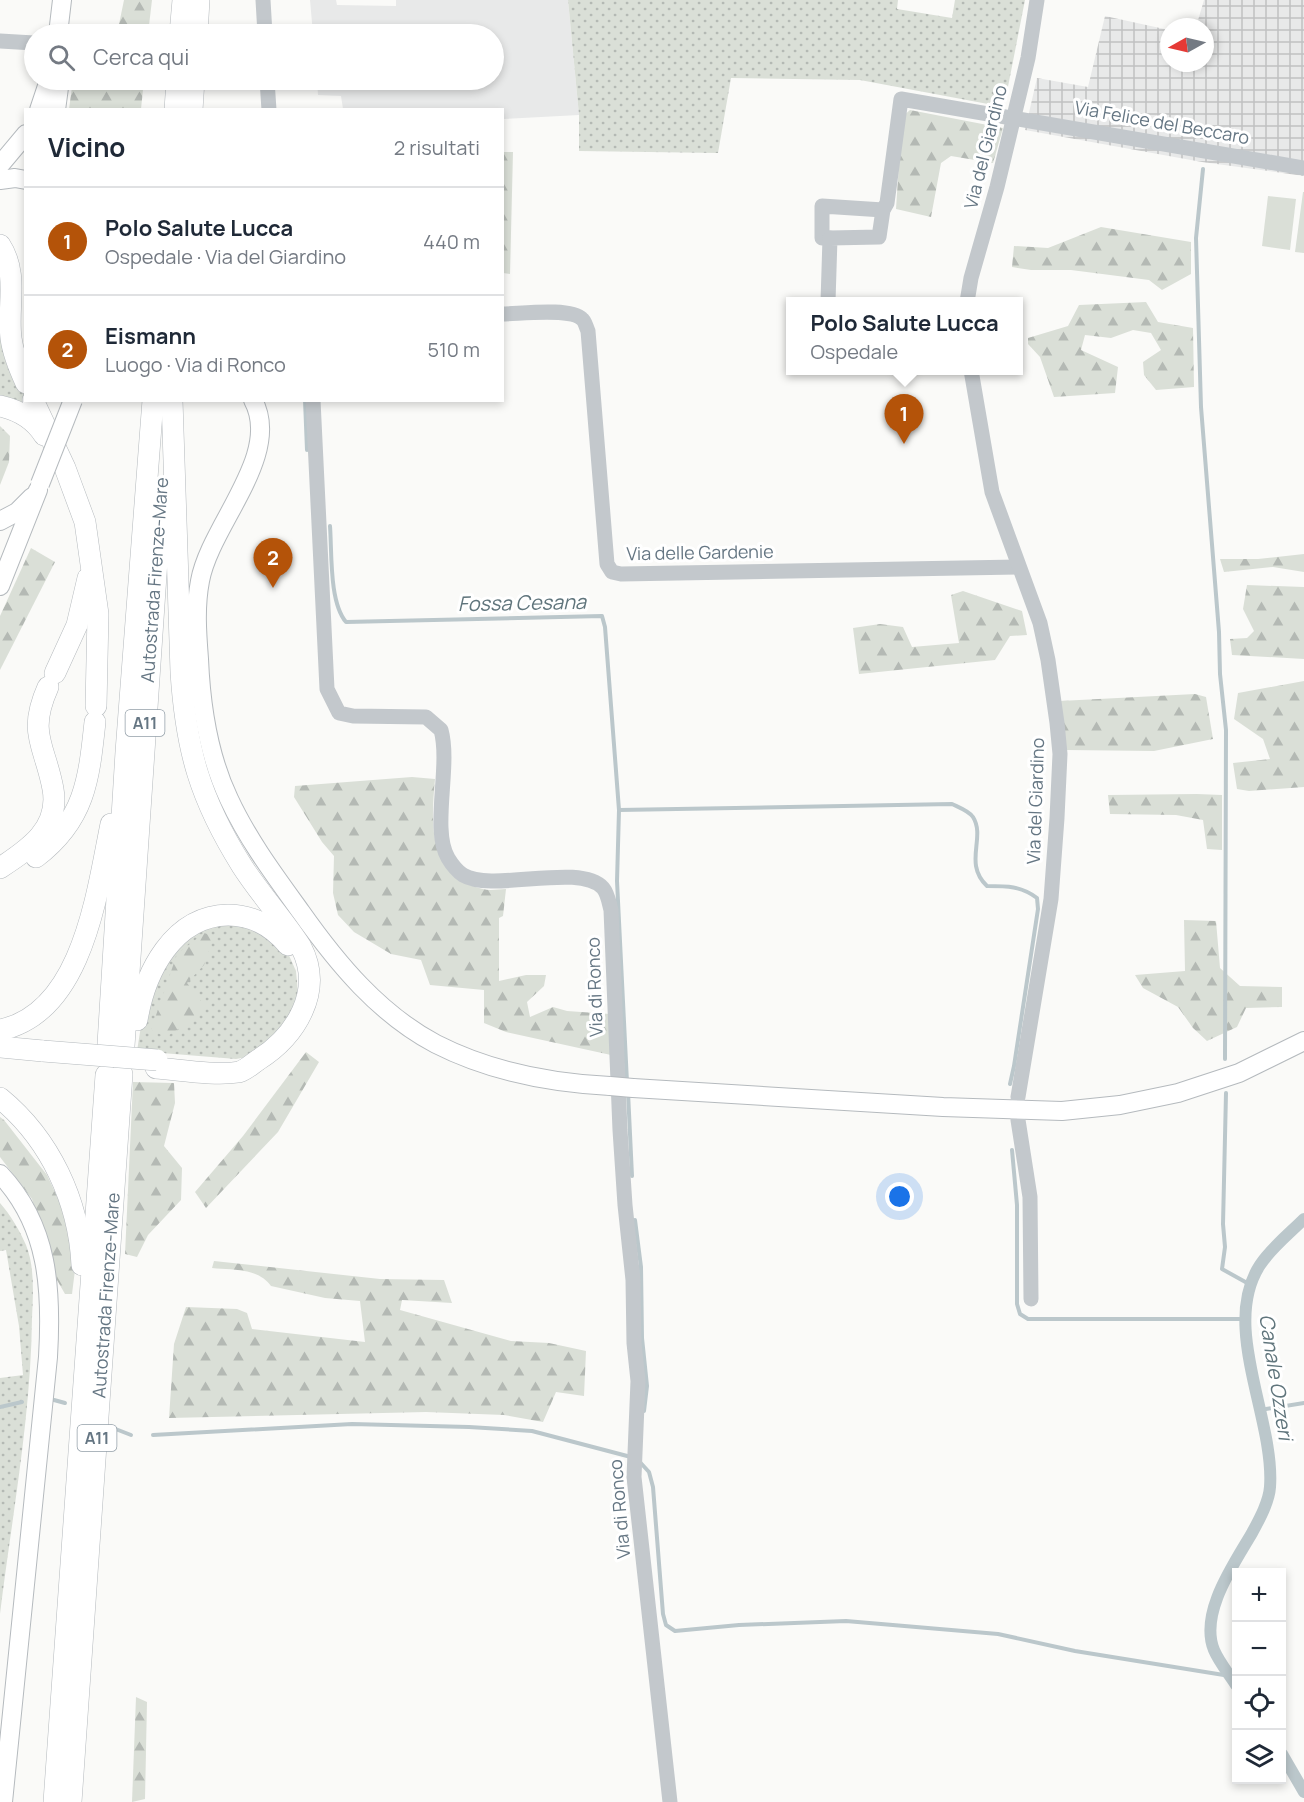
<!DOCTYPE html>
<html lang="it">
<meta charset="utf-8">
<style>
body{margin:0;font-family:Manrope,sans-serif;background:#f6f6f7;color:#1f2937}
.controls{position:absolute;right:18px;bottom:18px;display:grid;overflow:hidden;border-radius:0px;box-shadow:0 3px 9px #0003}
.controls button{width:54px;height:54px;display:grid;place-items:center;padding:0;border:0;border-bottom:2px solid #e0e1e3;background:#fff;color:#1f2937;font:30px sans-serif}
.compass{position:absolute;left:1160px;top:18px;width:54px;height:54px;border-radius:50%;background:#fff;box-shadow:0 3px 9px #0003;rotate:262deg}
.you{position:absolute;left:900px;top:1197px;width:21px;height:21px;margin:-15px;border:4px solid #fff;border-radius:50%;background:#1a73e8;box-shadow:0 0 0 9px #1a73e833}
.badge{display:grid;place-items:center;width:39px;height:39px;border-radius:50%;background:#b45309;color:#fff;font-size:20px;font-weight:700}
.pin{position:absolute;translate:-50% -50px;filter:drop-shadow(0 2px 3px #0008)}
.pin::after{content:'';position:absolute;top:32px;width:21px;height:18px;background:inherit;clip-path:polygon(0 0,100% 0,50% 100%)}
.popup{position:absolute;left:786px;top:297px;width:237px;height:78px;box-sizing:border-box;display:grid;place-content:center;border-radius:0px;background:#fff;filter:drop-shadow(0 2px 4px #0005);font-size:20px;white-space:nowrap;color:#747a83}
.popup b{font-size:22px;color:#1f2937}
.popup::after{content:'';position:absolute;left:50%;top:100%;margin-left:-12px;border:12px solid transparent;border-top-color:#fff}
.list{margin:0;padding:0;list-style:none}
h2{display:flex;justify-content:space-between;align-items:center;height:78px;margin:0;padding:0 24px;font-size:26px}
h2 small{font-size:20px;font-weight:400;color:#747a83}
.list li{display:grid;grid-template-columns:39px 1fr auto;gap:18px;align-items:center;box-sizing:border-box;height:108px;padding:0 24px;border-top:2px solid #e0e1e3}
.list b{display:block;font-size:22px;white-space:nowrap}
.list p{margin:0;font-size:20px;white-space:nowrap;color:#747a83}
.list em{font-size:20px;font-style:normal;color:#747a83}
.icon{flex:none;width:33px;height:33px;fill:none;stroke:currentColor;stroke-width:2;stroke-linecap:round;stroke-linejoin:round}
.map{position:relative;flex:none;width:1304px;height:1802px;overflow:hidden}
.search{position:absolute;background:#fff;box-shadow:0 3px 9px #0003;left:24px;top:24px;width:480px;height:66px;display:flex;align-items:center;gap:15px;box-sizing:border-box;padding:0 21px;border-radius:33px;color:#747a83;font-size:22px}
.panel{position:absolute;background:#fff;box-shadow:0 3px 9px #0003;left:24px;top:108px;width:480px;height:294px;border-radius:0px}
.map>svg:first-child{display:block}
.built{fill:#e8e9e9}
.industrial{fill:url(#industrial-grid)}
.grass{fill:url(#grass-dots)}
.forest{fill:url(#forest-firs)}
.pitch{fill:#dadfd7}
.lines{fill:none;stroke-linecap:round;stroke-linejoin:round}
.stream{stroke:#bbc7cb;stroke-width:4}
.canal{stroke:#bbc7cb;stroke-width:12}
.major-casing{stroke:#b5babe;stroke-width:20}
.highway-casing{stroke:#b4b9bd;stroke-width:22}
.minor{stroke:#c3c8cc;stroke-width:15}
.major{stroke:#fff;stroke-width:18}
.highway{stroke:#fff;stroke-width:21}
.major-bridge-casing{stroke:#b5babe;stroke-width:20;stroke-linecap:butt}
.highway-bridge-casing{stroke:#b4b9bd;stroke-width:22;stroke-linecap:butt}
.major-bridge{stroke:#fff;stroke-width:18}
.highway-bridge{stroke:#fff;stroke-width:21}
.labels{text-anchor:middle;stroke-width:6;stroke-linejoin:round;paint-order:stroke}
.shield{fill:#fff;stroke:#939fa8;stroke-width:1.5}
.shield-label{font-size:16px;font-weight:bold;fill:#657683}
.street-label{font-size:18px;fill:#657683;stroke:#fff}
.water-label{font-size:20px;font-style:italic;fill:#60757c;stroke:#fff}
</style>
<div class="map">
<svg width="1304" height="1802" viewBox="0 0 1304 1802">
<defs>
<pattern id="industrial-grid" width="8" height="8" patternUnits="userSpaceOnUse" patternTransform="scale(1.5)"><rect width="8" height="8" fill="#e8e9e9"/><path d="M0 4h8M4 0v8" fill="none" stroke="#c0c1c2"/></pattern>
<pattern id="grass-dots" width="8" height="8" patternUnits="userSpaceOnUse" patternTransform="scale(1.5)"><rect width="8" height="8" fill="#dadfd7"/><path d="M2 2h.1M6 6h.1" fill="none" stroke="#b4b9b4" stroke-width="1.8" stroke-linecap="round"/></pattern>
<pattern id="forest-firs" width="22" height="20" patternUnits="userSpaceOnUse" patternTransform="scale(1.5)"><rect width="22" height="20" fill="#dadfd7"/><path d="M5 1l3.5 6h-7zM16 11l3.5 6h-7z" fill="#b4b9b4"/></pattern>
</defs>
<rect width="100%" height="100%" fill="#fafaf8"/>
<polygon class="built" points="310,0 336,0 337,5 396,6 396,0 568,0 579,115 503,119 502,110 343,109 341,96 318,95 317,80 494,80 494,34 313,34"/>
<polygon class="industrial" points="1204,0 1304,0 1304,176 1202,162 1025,130 1037,78 1088,87 1105,16 1169,30 1169,63 1205,63 1205,27 1196,27"/>
<g class="grass">
<polygon points="568,0 898,0 897,9 952,18 955,0 1025,0 1004,107 860,80 731,78 718,153 579,151 579,115"/>
<polygon points="0,258 6,353 25,396 23,405 0,399"/>
<polygon points="243,921 287,951 296,971 298,993 289,1024 247,1057 236,1059 137,1051 145,1001 156,972 191,930"/>
<path d="M0,1203C10,1214 20,1231 26,1245C35,1267 33,1295 32,1318C31,1417 12,1516 0,1614V1378L23,1375L19,1326L6,1250L0,1251Z"/>
</g>
<g class="forest">
<polygon points="124,0 152,0 148,34 117,34"/>
<polygon points="112,80 144,80 141,109 69,109 72,87 112,82"/>
<polygon points="910,110 1003,128 993,163 951,156 941,163 931,217 896,209 902,117"/>
<polygon points="503,152 513,152 510,274 503,273"/>
<polygon points="1101,227 1191,242 1191,274 1162,290 1149,280 1071,270 1031,270 1012,267 1014,246 1048,248"/>
<polygon points="1146,302 1158,322 1193,328 1194,387 1156,390 1144,375 1143,362 1161,350 1151,333 1133,330 1111,338 1085,335 1081,350 1118,367 1115,393 1054,397 1040,357 1028,344 1028,338 1068,326 1079,305"/>
<polygon points="0,426 10,436 9,462 0,485"/>
<polygon points="31,548 55,562 0,670 0,616"/>
<polygon points="1304,554 1304,572 1273,567 1224,572 1220,559 1258,559"/>
<polygon points="1247,585 1304,587 1304,659 1232,655 1230,639 1247,638 1254,631 1243,609"/>
<polygon points="963,591 1022,611 1027,635 1010,636 995,660 859,674 853,628 880,624 903,627 912,647 959,643 951,595"/>
<polygon points="1304,681 1304,787 1249,791 1237,789 1233,763 1270,759 1263,739 1234,719 1238,693"/>
<polygon points="1195,694 1206,697 1213,739 1154,751 1066,750 1060,701"/>
<path d="M412,777L435,779C431,824 427,877 483,889C490,891 499,889 506,889L503,916L499,918V981L526,975H546L544,986L527,1002L530,1017L553,1007L567,1011L610,1014L611,1055L506,1032L484,1023V990L430,985L421,960L391,954L354,932L338,915L333,893L334,856L322,842L294,797L295,786Z"/>
<polygon points="1197,794 1222,795 1222,850 1207,849 1203,820 1176,815 1110,814 1108,795"/>
<polygon points="1184,920 1216,921 1220,968 1240,986 1282,987 1282,1007 1246,1008 1237,1027 1207,1041 1193,1028 1178,1007 1143,988 1135,975 1185,971"/>
<polygon points="204,933 214,936 204,965 187,983 205,1006 189,1022 166,1037 151,1030 177,954"/>
<polygon points="306,1052 319,1062 278,1132 206,1208 195,1192 243,1136"/>
<polygon points="133,1082 174,1083 175,1103 164,1146 182,1168 181,1200 148,1235 137,1257 125,1254"/>
<polygon points="0,1117 4,1120 47,1175 67,1218 76,1262 72,1294 65,1294 57,1280 32,1199 0,1157"/>
<path d="M214,1261L380,1279L444,1280L452,1303L402,1300L400,1310L511,1341L549,1343L586,1351L584,1396L556,1392L543,1422L504,1415L426,1412L169,1418L174,1344L186,1307L237,1309L247,1313L252,1329L365,1342L360,1301L325,1298L271,1286C258,1268 233,1270 212,1268Z"/>
<polygon points="136,1697 147,1702 145,1799 132,1802"/>
</g>
<g class="pitch">
<polygon points="1303,192 1304,192 1304,253 1295,252"/>
<polygon points="1268,196 1296,199 1290,250 1262,246"/>
</g>
<g class="lines">
<g class="stream">
<polyline points="1203,169 1196,238 1201,407 1219,632 1220,674 1226,730 1225,1059"/>
<polyline points="305,400 307,450"/>
<path d="M330,526C332,552 329,602 346,622L602,616L605,627L619,810L617,881L627,1082"/>
<path d="M619,810L952,804C958,807 969,811 973,817C986,838 963,863 987,886C1007,886 1021,886 1037,898L1038,909L1014,1066L1010,1084"/>
<polyline points="628,1092 632,1176"/>
<polyline points="1226,1093 1223,1224 1225,1247 1222,1269 1249,1284"/>
<polyline points="1012,1150 1017,1205 1017,1304 1020,1314 1028,1319 1246,1319"/>
<polyline points="635,1220 641,1267 642,1338 647,1386 644,1411"/>
<polyline points="54,1400 65,1403"/>
<polyline points="0,1407 22,1402"/>
<polyline points="1260,1410 1304,1403"/>
<polyline points="113,1428 131,1435"/>
<polyline points="153,1435 352,1424 469,1427 532,1431 631,1457"/>
<polyline points="638,1460 649,1472 653,1487 663,1614 666,1625 675,1631 739,1625 846,1621 998,1634 1075,1651 1230,1676"/>
</g>
<g class="canal">
<path d="M1236,1685C1229,1674 1219,1662 1214,1650C1199,1613 1234,1564 1252,1533C1259,1520 1269,1502 1270,1487C1275,1419 1220,1326 1260,1265C1271,1248 1290,1233 1304,1219"/>
<polyline points="1282,1754 1304,1792"/>
</g>
<defs>
<g id="major">
<polyline points="58,34 62,0"/>
<polyline points="39,110 49,80"/>
<polyline points="56,110 60,80"/>
<polyline points="0,165 26,134"/>
<polyline points="0,180 15,178 26,180"/>
<path d="M253,400C283,455 210,525 200,581C195,607 197,633 199,659C201,707 208,755 229,799C248,840 275,876 301,912C337,963 379,1014 436,1044C491,1072 549,1083 610,1086"/>
<polyline points="0,521 17,512 32,497"/>
<polyline points="0,586 38,490"/>
<polyline points="633,1088 943,1107 1062,1111 1120,1105 1178,1093 1239,1073 1304,1041"/>
<path d="M0,1174C49,1226 52,1290 48,1357L3,1802"/>
</g>
<g id="highway">
<polyline points="180,34 183,0"/>
<polyline points="197,34 199,0"/>
<polyline points="175,110 177,80"/>
<polyline points="192,110 194,80"/>
<path d="M0,245C19,274 7,306 11,338C13,354 19,368 26,383"/>
<polyline points="33,400 65,468 85,522 98,614 96,706"/>
<path d="M0,406C18,410 34,419 44,435"/>
<polyline points="55,673 77,625 88,578"/>
<path d="M36,857C85,820 89,779 95,722"/>
<path d="M0,868C29,849 60,828 53,789C45,745 27,734 48,687"/>
<path d="M137,1020C145,972 173,916 228,915C253,915 272,926 288,945"/>
<path d="M0,1030C83,1013 97,892 111,824"/>
<polyline points="108,1044 126,752 153,400"/>
<polyline points="124,1046 162,487"/>
<polyline points="0,1047 43,1051"/>
<path d="M156,1068C181,1070 215,1076 239,1072C246,1070 252,1064 258,1060C296,1036 324,991 301,947C283,919 260,894 242,866C200,799 186,750 181,672L172,400"/>
<path d="M0,1098C50,1139 79,1201 82,1265"/>
<polyline points="54,1802 106,1075"/>
<path id="s1" d="M71,1802L122,1074"/>
</g>
</defs>
<use href="#major" class="major-casing"/>
<use href="#highway" class="highway-casing"/>
<g class="minor">
<polyline points="263,0 265,34"/>
<polyline points="0,41 34,43"/>
<polyline points="267,80 269,110"/>
<polyline points="830,238 822,238 822,206 883,210"/>
<polyline points="828,302 830,238 879,237 883,210 887,203 901,99 1304,168"/>
<polyline points="967,302 971,278 997,187 1028,58 1037,0"/>
<path d="M502,314C519,314 570,307 582,319C585,321 586,327 588,331L607,564L612,572L621,574L1018,567"/>
<polyline points="971,370 992,492 1040,623 1048,660 1057,723 1060,754 1057,818 1051,899 1018,1097"/>
<path d="M313,400L327,689L339,713L353,716L426,717L441,730C451,766 431,829 448,858C451,863 457,871 463,875C493,893 579,862 603,888C608,894 609,903 611,910L620,1130L625,1205L633,1280L634,1343L638,1381L634,1477L670,1802"/>
<polyline points="1018,1120 1030,1197 1031,1299"/>
</g>
<use href="#major" class="major"/>
<use href="#highway" class="highway"/>
<defs>
<g id="major-bridge">
<polyline points="40,484 73,400"/>
<polyline points="610,1086 633,1088"/>
</g>
<polyline id="highway-bridge" points="43,1051 157,1060"/>
</defs>
<use href="#major-bridge" class="major-bridge-casing"/>
<use href="#highway-bridge" class="highway-bridge-casing"/>
<use href="#major-bridge" class="major-bridge"/>
<use href="#highway-bridge" class="highway-bridge"/>
</g>
<g class="labels">
<g class="shield">
<rect x="125.5" y="710" width="39" height="26" rx="4.5"/>
<rect x="77.5" y="1425" width="39" height="26" rx="4.5"/>
</g>
<g class="shield-label">
<text x="145" y="729">A11</text>
<text x="97" y="1444">A11</text>
</g>
<g class="street-label">
<text transform="translate(1162 123) rotate(10)" y="6">Via Felice del Beccaro</text>
<text transform="translate(986 147) rotate(-76)" y="6">Via del Giardino</text>
<text transform="translate(700 553) rotate(-1)" y="6">Via delle Gardenie</text>
<text transform="translate(155 580) rotate(-86)" y="6">Autostrada Firenze-Mare</text>
<text transform="translate(1036 801) rotate(-88)" y="6">Via del Giardino</text>
<text transform="translate(595 987) rotate(-92)" y="6">Via di Ronco</text>
<text dy="6" stroke="none"><textPath href="#s1" startOffset="508">Autostrada Firenze-Mare</textPath></text>
<text transform="translate(620 1509) rotate(-95)" y="6">Via di Ronco</text>
</g>
<g class="water-label">
<text transform="translate(522 603) rotate(-1)" y="7">Fossa Cesana</text>
<text transform="translate(1276 1377) rotate(81)" y="7">Canale Ozzeri</text>
</g>
</g>
</svg>
<div class="controls">
<button>+</button>
<button>−</button>
<button><svg class="icon" aria-label="locate" viewBox="0 0 24 24"><circle cx="12" cy="12" r="6"/><path d="M12 2v4M12 18v4M2 12h4M18 12h4"/></svg></button>
<button><svg class="icon" aria-label="layers" viewBox="0 0 24 24"><path d="M12 4l9 5-9 5-9-5zM3 14l9 5 9-5"/></svg></button>
</div>
<svg class="compass" viewBox="-18 -18 36 36"><path d="M0-13l5 13h-10z" fill="#e53935"/><path d="M0 13l5-13h-10z" fill="#747a83"/></svg>
<div class="you"></div>
<div class="pin badge" style="left:904px;top:444px">1</div>
<div class="popup"><b>Polo Salute Lucca</b>Ospedale</div>
<div class="pin badge" style="left:273px;top:588px">2</div>
<div class="search"><svg class="icon" aria-label="search" viewBox="0 0 24 24"><circle cx="10" cy="10" r="6"/><path d="M15 15l6 6"/></svg>Cerca qui</div>
<section class="panel">
<h2>Vicino<small>2 risultati</small></h2>
<ul class="list">
<li><span class="badge">1</span><div><b>Polo Salute Lucca</b><p>Ospedale · Via del Giardino</p></div><em>440 m</em></li>
<li><span class="badge">2</span><div><b>Eismann</b><p>Luogo · Via di Ronco</p></div><em>510 m</em></li>
</ul>
</section>
</div>
